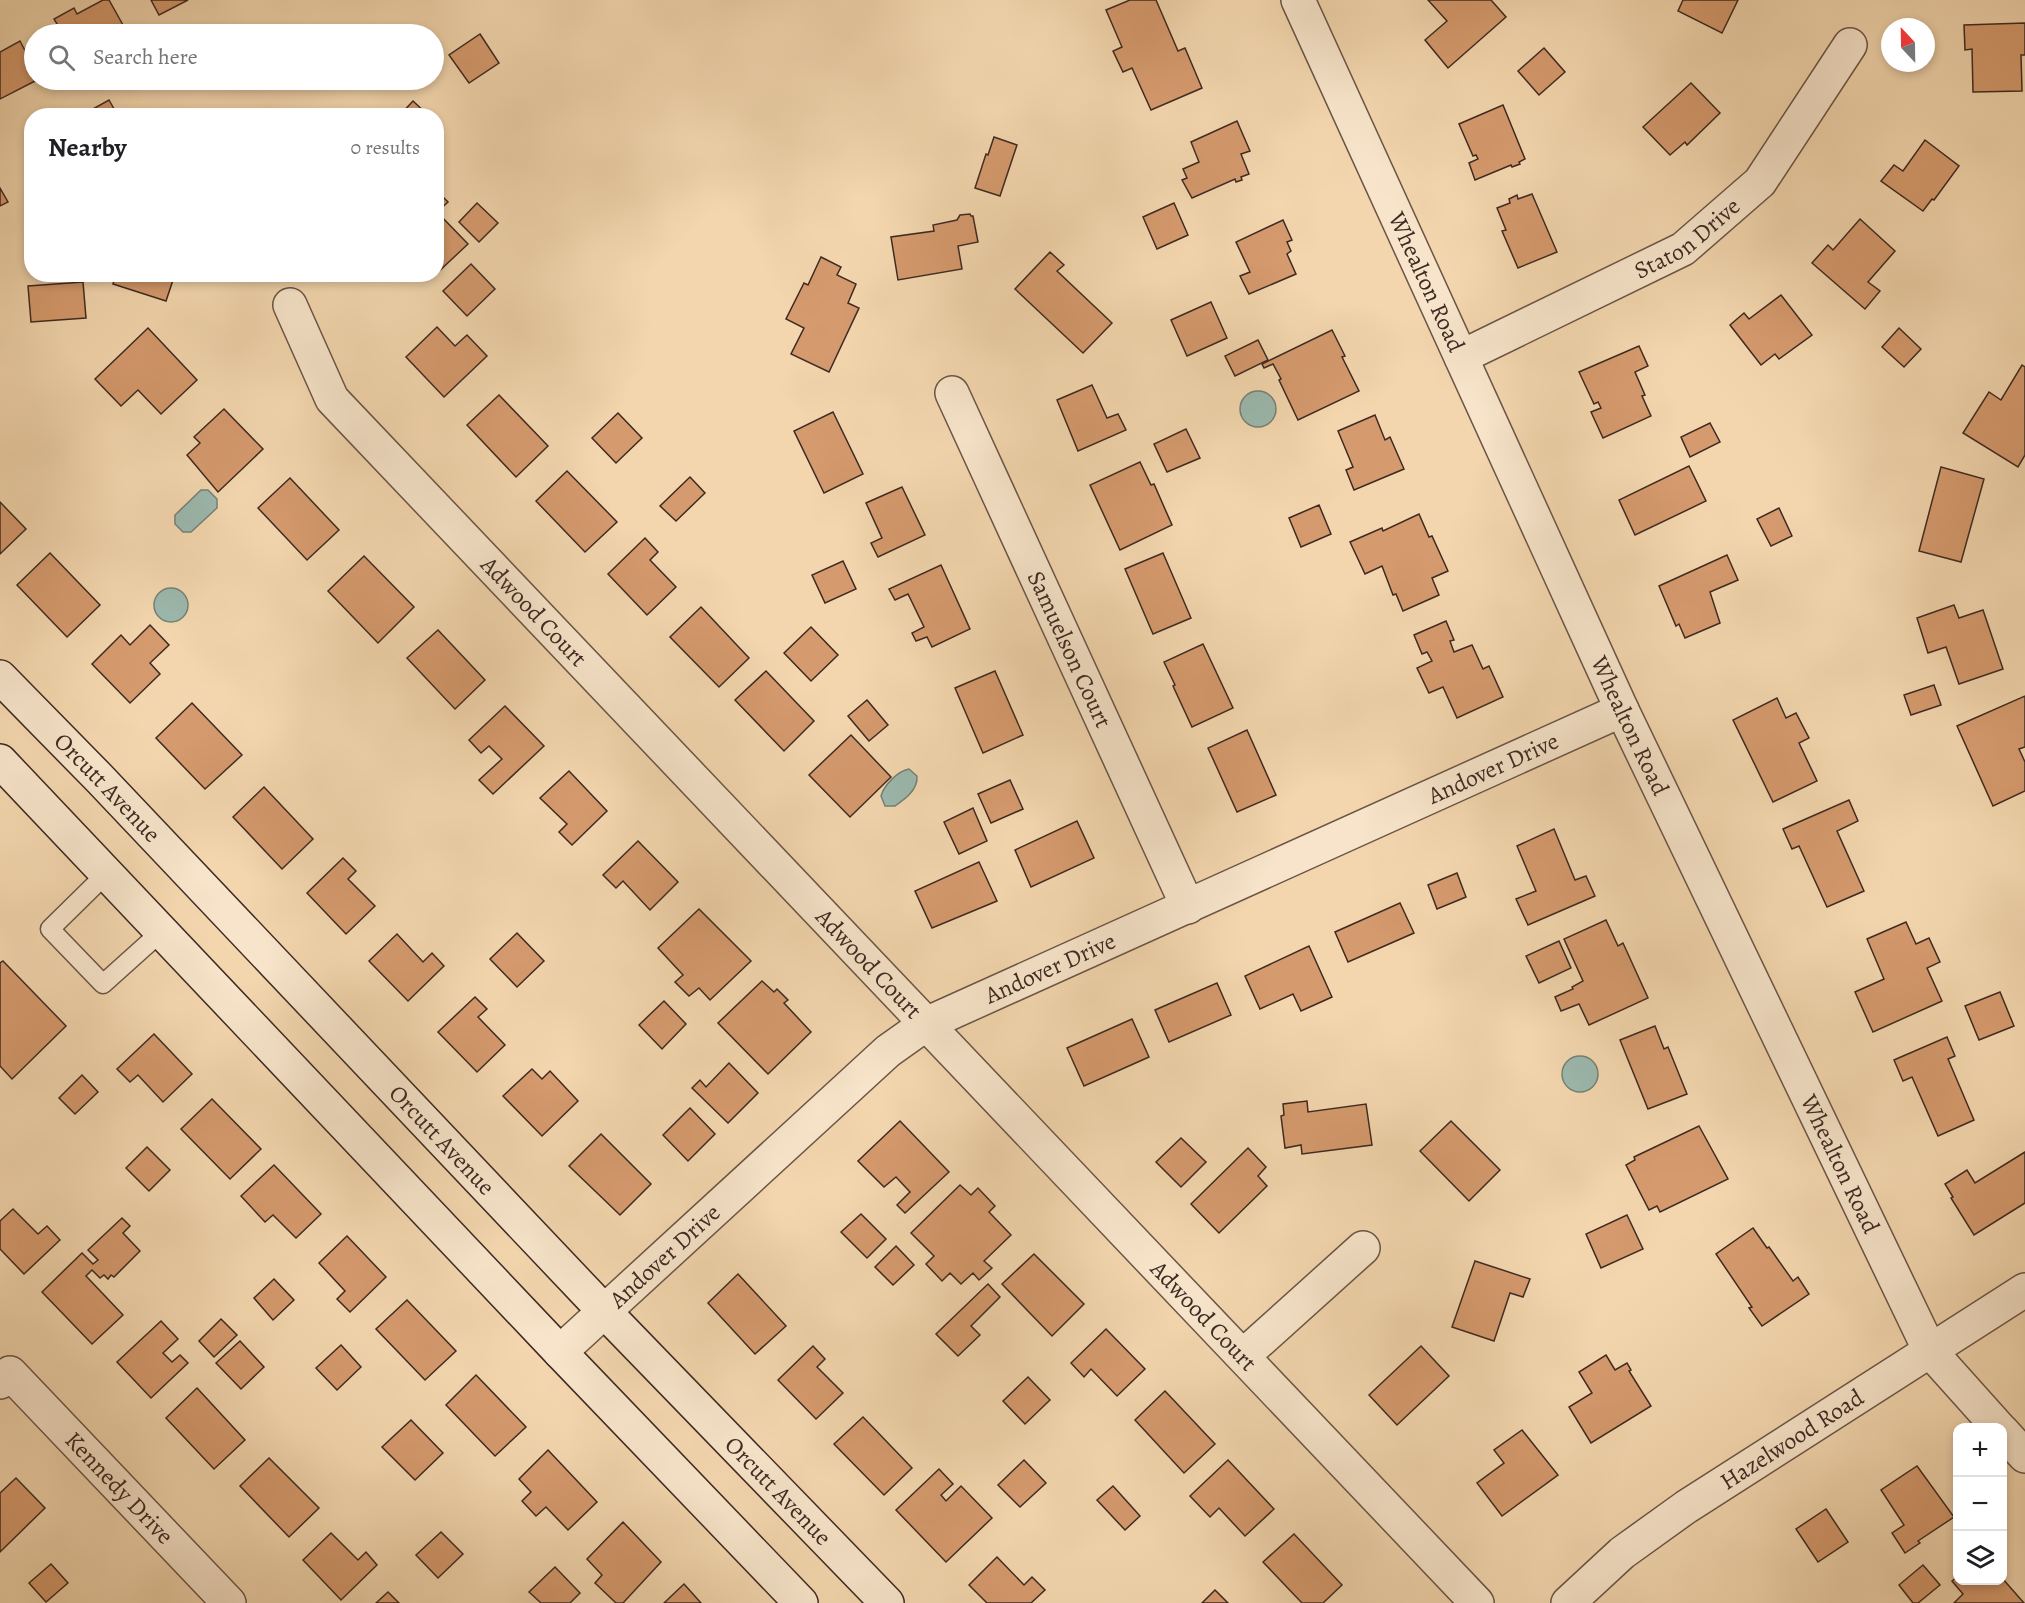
<!DOCTYPE html>
<meta charset="utf-8">
<style>
body{margin:0;font-family:Alegreya,serif;background:#f6f6f6;color:#202124}
.controls{position:absolute;right:18px;bottom:18px;display:grid;overflow:hidden;border-radius:12px;box-shadow:0 3px 9px #0003}
.controls button{width:54px;height:54px;display:grid;place-items:center;padding:0;border:0;border-bottom:2px solid #e0e0e0;background:#fff;color:#202124;font:30px sans-serif}
.compass{position:absolute;left:1881px;top:18px;width:54px;height:54px;border-radius:50%;background:#fff;box-shadow:0 3px 9px #0003;rotate:338deg}
.list{margin:0;padding:0;list-style:none}
h2{display:flex;justify-content:space-between;align-items:center;height:78px;margin:0;padding:0 24px;font-size:26px}
h2 small{font-size:20px;font-weight:400;color:#757577}
.icon{flex:none;width:33px;height:33px;fill:none;stroke:currentColor;stroke-width:2;stroke-linecap:round;stroke-linejoin:round}
.map{position:relative;flex:none;width:2025px;height:1603px;overflow:hidden}
.search{position:absolute;background:#fff;box-shadow:0 3px 9px #0003;left:24px;top:24px;width:420px;height:66px;display:flex;align-items:center;gap:15px;box-sizing:border-box;padding:0 21px;border-radius:33px;color:#757577;font-size:22px}
.panel{position:absolute;background:#fff;box-shadow:0 3px 9px #0003;left:24px;top:108px;width:420px;height:174px;border-radius:24px}
.map>svg:first-child{display:block}
.water{fill:#9bb9ae;stroke:#768076;stroke-width:1.5}
.building{fill:#d59a6d;stroke:#3e2a23;stroke-width:1.5}
.lines{fill:none;stroke-linecap:round;stroke-linejoin:round}
.service-casing{stroke:#6b5546;stroke-width:21}
.minor-casing{stroke:#6b5546;stroke-width:36}
.tertiary-casing{stroke:#6b5546;stroke-width:36}
.secondary-casing{stroke:#3e2a23;stroke-width:36}
.service{stroke:#f7e4ca;stroke-width:18}
.minor{stroke:#f7e4ca;stroke-width:33}
.tertiary{stroke:#f7e4ca;stroke-width:33}
.secondary{stroke:#f7e4ca;stroke-width:33}
.labels{text-anchor:middle;stroke-width:4.5;stroke-linejoin:round;paint-order:stroke}
.street-label{font-size:24px;fill:#3e2a23;stroke:#f7e4ca}
</style>
<div class="map">
<svg width="2025" height="1603" viewBox="0 0 2025 1603">
<rect width="100%" height="100%" fill="#f3d6ae"/>
<filter id="stains"><feTurbulence type="fractalNoise" baseFrequency=".00333" numOctaves="4"/><feColorMatrix values="0 0 0 0 .2 0 0 0 0 .09 0 0 0 0 .02 0 0 0 .5 -.17"/></filter>
<radialGradient id="worn" r=".72"><stop offset=".6" stop-color="#630" stop-opacity="0"/><stop offset="1" stop-color="#630" stop-opacity=".3"/></radialGradient>
<g class="water">
<circle cx="1258" cy="409" r="18"/>
<polygon points="201,490 208,490 217,499 217,508 191,532 183,532 175,524 175,515"/>
<circle cx="171" cy="605" r="17"/>
<path d="M909,769L917,776C918,790 905,799 895,806H885L881,796C884,785 898,771 909,769Z"/>
<circle cx="1580" cy="1074" r="18"/>
</g>
<g class="building">
<polygon points="103,0 109,0 128,34 63,34 54,19 74,8 77,14"/>
<polygon points="151,0 188,0 159,15"/>
<polygon points="1130,0 1156,0 1178,51 1185,48 1202,88 1151,110 1132,68 1123,72 1113,51 1122,47 1106,10"/>
<polygon points="1428,0 1491,0 1506,17 1448,68 1425,40 1447,21"/>
<polygon points="1683,0 1738,0 1722,33 1678,11"/>
<polygon points="2025,23 2025,55 2021,55 2022,91 1973,92 1972,49 1965,50 1964,25"/>
<polygon points="480,34 499,63 469,83 449,55"/>
<polygon points="20,41 34,68 34,80 37,80 0,99 0,52"/>
<polygon points="1544,48 1565,72 1539,95 1518,71"/>
<polygon points="1691,83 1720,113 1687,145 1685,142 1670,155 1643,127"/>
<polygon points="109,100 118,116 84,116 84,114"/>
<polygon points="413,101 429,116 399,116"/>
<polygon points="1503,105 1525,159 1519,162 1520,164 1512,167 1511,165 1475,180 1469,163 1478,159 1476,155 1473,156 1459,124"/>
<polygon points="1237,121 1250,151 1241,154 1249,174 1241,177 1242,180 1236,182 1235,179 1192,198 1182,180 1187,178 1183,169 1199,162 1191,142"/>
<polygon points="994,137 1017,145 1000,196 975,188 986,154 988,155"/>
<polygon points="1925,140 1959,166 1934,200 1932,199 1923,211 1881,181 1894,165 1903,171"/>
<polygon points="0,188 8,202 0,206"/>
<polygon points="436,190 448,202 437,212 468,244 436,274"/>
<polygon points="1532,194 1557,252 1518,268 1502,231 1506,230 1497,208 1510,203 1509,199 1517,195 1518,199"/>
<polygon points="477,203 498,223 479,242 459,222"/>
<polygon points="1174,203 1188,235 1157,249 1143,217"/>
<polygon points="970,214 971,216 973,216 978,242 958,246 962,269 898,280 891,237 934,231 933,225 957,220 960,215"/>
<polygon points="1860,219 1895,251 1868,282 1880,291 1865,309 1812,263 1828,245 1833,250"/>
<polygon points="1283,220 1292,240 1287,242 1291,251 1287,254 1296,274 1249,294 1240,276 1250,272 1236,242"/>
<polygon points="1050,252 1064,265 1057,271 1112,323 1083,353 1015,289"/>
<polygon points="821,257 841,267 837,275 856,284 848,303 859,308 829,372 791,354 804,328 786,319 804,283 808,285"/>
<polygon points="471,264 495,289 467,316 443,291"/>
<polygon points="116,274 175,274 166,301 113,284"/>
<polygon points="83,282 86,318 31,322 28,286"/>
<polygon points="1781,295 1812,335 1779,359 1775,354 1761,365 1730,325 1744,313 1749,319"/>
<polygon points="1211,302 1227,338 1187,356 1171,320"/>
<polygon points="437,327 455,346 467,335 487,356 444,397 406,357"/>
<polygon points="148,328 197,380 161,414 138,390 121,406 95,379"/>
<polygon points="1899,328 1921,349 1904,367 1882,347"/>
<polygon points="1332,330 1345,356 1342,357 1359,391 1298,420 1279,380 1281,379 1273,364 1264,368 1262,364"/>
<polygon points="1258,340 1268,360 1235,376 1225,356"/>
<polygon points="1639,346 1648,366 1635,372 1645,395 1642,396 1651,416 1603,438 1591,412 1601,408 1598,402 1594,404 1579,372"/>
<polygon points="2022,365 2025,367 2025,455 2018,467 1963,433 1989,392 2001,400"/>
<polygon points="1092,385 1107,418 1118,414 1126,430 1078,451 1057,400"/>
<polygon points="499,395 548,446 516,477 467,425"/>
<polygon points="224,409 263,449 218,492 187,455 200,443 194,437"/>
<polygon points="833,412 863,474 824,493 794,431"/>
<polygon points="618,413 642,438 616,463 592,438"/>
<polygon points="1375,415 1385,440 1390,437 1404,469 1354,490 1346,470 1353,467 1338,431"/>
<polygon points="1710,423 1720,442 1690,457 1681,437"/>
<polygon points="1186,429 1200,458 1167,472 1154,444"/>
<polygon points="1140,462 1151,485 1154,484 1172,525 1120,550 1090,485"/>
<polygon points="1689,466 1706,501 1635,535 1619,500"/>
<polygon points="1941,467 1984,479 1961,562 1919,551"/>
<polygon points="567,471 617,522 585,552 536,501"/>
<polygon points="690,477 705,493 676,521 660,506"/>
<polygon points="290,478 339,530 307,560 258,508"/>
<polygon points="902,487 925,535 878,557 871,543 882,538 866,503"/>
<polygon points="0,502 26,529 0,554"/>
<polygon points="1319,505 1331,534 1301,547 1289,518"/>
<polygon points="1779,508 1792,536 1771,546 1757,519"/>
<polygon points="1419,514 1429,537 1432,536 1448,571 1432,578 1439,595 1403,611 1396,594 1393,595 1382,566 1365,574 1350,542 1382,528 1383,531"/>
<polygon points="645,538 658,552 650,560 676,587 647,615 608,574"/>
<polygon points="50,553 100,605 67,637 17,585"/>
<polygon points="1163,553 1191,618 1153,634 1125,569"/>
<polygon points="1727,555 1738,580 1710,592 1720,623 1685,638 1679,624 1676,626 1659,586"/>
<polygon points="364,556 414,607 378,643 328,591"/>
<polygon points="843,561 856,589 825,603 812,575"/>
<polygon points="941,565 970,629 932,647 927,637 916,641 912,633 924,627 908,594 895,600 889,589"/>
<polygon points="1954,605 1959,618 1983,610 2003,669 1959,684 1946,647 1928,653 1917,618"/>
<polygon points="701,607 749,658 719,687 670,637"/>
<polygon points="1446,621 1454,640 1450,641 1454,652 1472,645 1483,669 1489,666 1503,697 1457,718 1443,687 1429,693 1417,668 1432,661 1427,652 1422,654 1414,635"/>
<polygon points="150,625 169,645 150,663 160,674 130,703 92,664 121,635 130,645"/>
<polygon points="811,627 838,655 811,681 784,653"/>
<polygon points="438,630 485,680 455,709 407,658"/>
<polygon points="1203,644 1233,708 1192,727 1173,686 1175,685 1164,662"/>
<polygon points="766,671 814,721 784,751 735,700"/>
<polygon points="995,671 1023,735 983,753 955,688"/>
<polygon points="1934,685 1941,705 1911,715 1904,695"/>
<polygon points="2025,696 2025,747 2019,749 2025,762 2025,791 1993,806 1957,726"/>
<polygon points="1777,698 1786,718 1796,713 1809,738 1799,743 1817,781 1773,802 1733,720"/>
<polygon points="867,700 888,725 869,741 848,716"/>
<polygon points="192,703 242,755 205,789 156,738"/>
<polygon points="505,706 544,746 493,794 479,780 502,759 489,746 481,753 469,740"/>
<polygon points="1247,730 1276,795 1237,812 1208,748"/>
<polygon points="851,735 891,777 850,817 809,775"/>
<polygon points="569,771 607,811 572,845 559,832 567,824 540,798"/>
<polygon points="1010,780 1023,809 991,823 978,794"/>
<polygon points="264,787 313,839 282,869 233,817"/>
<polygon points="1849,800 1858,821 1837,831 1864,891 1827,907 1799,846 1792,849 1783,829"/>
<polygon points="973,808 987,841 959,854 944,822"/>
<polygon points="1077,821 1094,858 1031,887 1015,850"/>
<polygon points="1554,829 1575,880 1586,876 1595,896 1528,925 1516,899 1536,891 1517,846"/>
<polygon points="638,841 678,882 650,910 623,881 616,888 603,875"/>
<polygon points="343,858 356,871 348,879 375,906 346,934 307,893"/>
<polygon points="979,862 997,901 932,928 915,891"/>
<polygon points="1457,873 1466,897 1437,909 1428,885"/>
<polygon points="1400,903 1414,933 1348,962 1335,932"/>
<polygon points="699,909 751,961 710,1000 699,988 689,996 675,982 683,975 658,948"/>
<polygon points="1606,920 1618,946 1623,943 1648,998 1589,1025 1579,1004 1561,1011 1555,997 1573,989 1572,987 1583,981 1564,939"/>
<polygon points="1906,922 1916,944 1929,938 1940,962 1927,968 1942,1001 1873,1032 1855,992 1884,979 1867,939"/>
<polygon points="517,933 544,961 517,987 490,959"/>
<polygon points="397,934 423,962 432,953 444,966 408,1001 369,961"/>
<polygon points="1559,941 1571,968 1539,983 1526,956"/>
<polygon points="1309,946 1332,997 1301,1011 1293,994 1260,1009 1245,976"/>
<polygon points="3,961 66,1026 12,1079 0,1066 0,963"/>
<polygon points="762,981 774,992 777,989 788,1000 784,1003 811,1032 768,1074 718,1023"/>
<polygon points="1217,983 1231,1015 1169,1042 1155,1010"/>
<polygon points="2000,992 2014,1026 1979,1040 1965,1006"/>
<polygon points="475,997 487,1009 478,1017 505,1045 477,1072 438,1032"/>
<polygon points="664,1001 686,1024 662,1049 639,1025"/>
<polygon points="1132,1019 1149,1057 1084,1086 1067,1048"/>
<polygon points="1655,1026 1664,1049 1668,1047 1687,1094 1648,1109 1620,1040"/>
<polygon points="154,1034 192,1074 163,1102 138,1075 130,1082 117,1069"/>
<polygon points="1947,1037 1955,1056 1948,1059 1974,1120 1938,1136 1912,1077 1903,1081 1894,1060"/>
<polygon points="729,1063 758,1093 728,1123 692,1088 700,1080 706,1087"/>
<polygon points="532,1069 542,1079 550,1071 578,1101 542,1136 503,1096"/>
<polygon points="82,1075 98,1092 75,1114 59,1098"/>
<polygon points="212,1099 261,1149 230,1179 181,1129"/>
<polygon points="1307,1101 1308,1112 1366,1104 1372,1145 1302,1154 1301,1145 1285,1148 1281,1116 1284,1115 1283,1104"/>
<polygon points="690,1108 715,1134 688,1161 663,1135"/>
<polygon points="900,1121 949,1172 905,1213 897,1205 910,1192 896,1177 884,1187 858,1161"/>
<polygon points="1451,1121 1500,1170 1469,1201 1420,1151"/>
<polygon points="1699,1126 1728,1179 1660,1212 1657,1206 1649,1210 1626,1165 1635,1160 1634,1157"/>
<polygon points="601,1134 651,1184 620,1215 569,1166"/>
<polygon points="1181,1138 1206,1162 1181,1187 1156,1162"/>
<polygon points="147,1147 170,1170 149,1191 126,1168"/>
<polygon points="1248,1148 1266,1167 1258,1176 1267,1186 1219,1233 1191,1204"/>
<polygon points="2025,1152 2025,1203 1974,1235 1951,1198 1953,1197 1945,1184 1967,1170 1975,1183"/>
<polygon points="274,1165 321,1214 296,1238 273,1215 265,1222 241,1196"/>
<polygon points="960,1185 971,1195 978,1188 995,1206 989,1212 1011,1235 984,1261 992,1268 979,1280 973,1273 961,1284 950,1273 942,1281 926,1264 934,1256 911,1233"/>
<polygon points="13,1209 38,1234 47,1226 60,1240 24,1274 0,1249 0,1221"/>
<polygon points="861,1214 886,1239 867,1258 841,1232"/>
<polygon points="1627,1215 1643,1249 1601,1268 1586,1234"/>
<polygon points="122,1218 130,1226 123,1233 140,1251 114,1277 111,1275 108,1279 104,1275 100,1278 92,1270 86,1276 123,1315 92,1344 42,1292 82,1253 93,1264 98,1260 88,1250"/>
<polygon points="1753,1228 1767,1248 1769,1247 1793,1281 1798,1277 1809,1294 1762,1326 1749,1308 1752,1307 1716,1254"/>
<polygon points="347,1236 386,1277 350,1312 337,1299 345,1291 319,1263"/>
<polygon points="896,1246 914,1265 893,1285 875,1267"/>
<polygon points="1034,1254 1084,1304 1052,1336 1002,1284"/>
<polygon points="1475,1261 1530,1279 1523,1297 1510,1293 1494,1341 1452,1327"/>
<polygon points="738,1274 786,1326 755,1354 708,1303"/>
<polygon points="274,1279 294,1300 273,1320 254,1298"/>
<polygon points="988,1284 1000,1297 971,1326 980,1335 958,1356 936,1334"/>
<polygon points="407,1300 456,1351 425,1380 376,1329"/>
<polygon points="221,1319 237,1335 214,1357 199,1341"/>
<polygon points="161,1321 178,1339 163,1353 172,1362 180,1355 188,1363 151,1398 117,1362"/>
<polygon points="1106,1329 1145,1369 1117,1396 1091,1369 1084,1377 1071,1363"/>
<polygon points="240,1341 264,1367 241,1389 216,1363"/>
<polygon points="341,1345 361,1367 337,1390 316,1368"/>
<polygon points="813,1346 825,1359 817,1367 843,1393 816,1419 778,1380"/>
<polygon points="1421,1346 1449,1376 1397,1425 1369,1395"/>
<polygon points="1606,1355 1615,1370 1627,1363 1631,1370 1629,1371 1651,1406 1591,1443 1569,1407 1592,1393 1579,1372"/>
<polygon points="476,1375 526,1427 495,1456 446,1405"/>
<polygon points="1028,1377 1050,1400 1025,1424 1003,1401"/>
<polygon points="197,1388 245,1440 214,1469 166,1418"/>
<polygon points="1165,1391 1215,1444 1184,1473 1135,1420"/>
<polygon points="863,1417 912,1468 884,1495 834,1444"/>
<polygon points="411,1420 443,1453 415,1480 382,1447"/>
<polygon points="1522,1430 1558,1475 1502,1516 1477,1483 1504,1463 1494,1450"/>
<polygon points="548,1450 597,1502 568,1530 546,1507 536,1516 522,1501 531,1492 519,1479"/>
<polygon points="269,1458 319,1508 289,1537 240,1486"/>
<polygon points="1024,1460 1046,1483 1020,1507 998,1485"/>
<polygon points="1228,1460 1274,1509 1245,1536 1219,1508 1210,1517 1190,1496"/>
<polygon points="1917,1466 1954,1517 1918,1541 1920,1543 1905,1553 1892,1533 1904,1525 1881,1490"/>
<polygon points="939,1469 953,1484 941,1495 946,1501 961,1486 992,1518 946,1562 896,1510"/>
<polygon points="16,1478 45,1508 0,1552 0,1493"/>
<polygon points="1113,1486 1140,1516 1125,1530 1097,1500"/>
<polygon points="1826,1509 1848,1542 1818,1562 1796,1529"/>
<polygon points="623,1522 661,1562 623,1603 616,1603 595,1583 602,1575 587,1559"/>
<polygon points="441,1532 463,1554 438,1578 416,1555"/>
<polygon points="331,1533 358,1560 366,1552 377,1565 341,1600 303,1560"/>
<polygon points="1294,1534 1342,1585 1323,1603 1302,1603 1263,1562"/>
<polygon points="997,1557 1024,1585 1032,1577 1045,1590 1031,1603 987,1603 969,1585"/>
<polygon points="51,1564 68,1583 46,1602 29,1583"/>
<polygon points="1923,1565 1940,1585 1918,1603 1913,1603 1899,1585"/>
<polygon points="555,1567 580,1593 570,1603 541,1603 529,1592"/>
<polygon points="1958,1576 1958,1580 2002,1580 2002,1578 2024,1603 1954,1603 1963,1594 1952,1581"/>
<polygon points="684,1584 701,1603 664,1603"/>
<polygon points="1215,1590 1228,1603 1202,1603"/>
<polygon points="388,1592 399,1603 376,1603"/>
</g>
<g class="lines">
<defs>
<polyline id="service" points="107,873 50,929 103,984 162,931"/>
<g id="minor">
<path id="s1" d="M290,305L332,399L1477,1603"/>
<path id="s2" d="M1461,357L1683,249L1760,182L1850,45"/>
<path id="s3" d="M952,393L1188,907"/>
<path id="s4" d="M560,1352L888,1051L926,1024L1622,710"/>
<polyline points="1243,1356 1363,1248"/>
<path id="s5" d="M0,1382L10,1373L229,1603"/>
<path id="s6" d="M1568,1603L1622,1553L1686,1507L2025,1290"/>
</g>
<g id="tertiary">
<path id="s7" d="M1298,0L1622,710L1930,1351L1999,1428"/>
<polyline points="2002,1431 2025,1456"/>
</g>
<g id="secondary">
<path id="s8" d="M0,677L100,779L604,1311L887,1603"/>
<polyline points="0,761 560,1352 801,1603"/>
</g>
</defs>
<use href="#service" class="service-casing"/>
<use href="#minor" class="minor-casing"/>
<use href="#tertiary" class="tertiary-casing"/>
<use href="#secondary" class="secondary-casing"/>
<use href="#service" class="service"/>
<use href="#minor" class="minor"/>
<use href="#tertiary" class="tertiary"/>
<use href="#secondary" class="secondary"/>
</g>
<g class="labels">
<g class="street-label">
<text dy="8" stroke="none"><textPath href="#s2" startOffset="256">Staton Drive</textPath></text>
<text dy="8" stroke="none"><textPath href="#s7" startOffset="310">Whealton Road</textPath></text>
<text dy="8" stroke="none"><textPath href="#s1" startOffset="396">Adwood Court</textPath></text>
<text dy="8" stroke="none"><textPath href="#s3" startOffset="282">Samuelson Court</textPath></text>
<text dy="8" stroke="none"><textPath href="#s7" startOffset="798">Whealton Road</textPath></text>
<text dy="8" stroke="none"><textPath href="#s4" startOffset="1114">Andover Drive</textPath></text>
<text dy="8" stroke="none"><textPath href="#s8" startOffset="154">Orcutt Avenue</textPath></text>
<text dy="8" stroke="none"><textPath href="#s1" startOffset="882">Adwood Court</textPath></text>
<text dy="8" stroke="none"><textPath href="#s4" startOffset="628">Andover Drive</textPath></text>
<text dy="8" stroke="none"><textPath href="#s8" startOffset="640">Orcutt Avenue</textPath></text>
<text dy="8" stroke="none"><textPath href="#s7" startOffset="1284">Whealton Road</textPath></text>
<text dy="8" stroke="none"><textPath href="#s4" startOffset="142">Andover Drive</textPath></text>
<text dy="8" stroke="none"><textPath href="#s1" startOffset="1368">Adwood Court</textPath></text>
<text dy="8" stroke="none"><textPath href="#s6" startOffset="278">Hazelwood Road</textPath></text>
<text dy="8" stroke="none"><textPath href="#s5" startOffset="172">Kennedy Drive</textPath></text>
<text dy="8" stroke="none"><textPath href="#s8" startOffset="1126">Orcutt Avenue</textPath></text>
</g>
</g>
<rect width="100%" height="100%" filter="url(#stains)"/>
<rect width="100%" height="100%" fill="url(#worn)"/>
</svg>
<div class="controls">
<button>+</button>
<button>−</button>
<button><svg class="icon" aria-label="layers" viewBox="0 0 24 24"><path d="M12 4l9 5-9 5-9-5zM3 14l9 5 9-5"/></svg></button>
</div>
<svg class="compass" viewBox="-18 -18 36 36"><path d="M0-13l5 13h-10z" fill="#e53935"/><path d="M0 13l5-13h-10z" fill="#757577"/></svg>
<div class="search"><svg class="icon" aria-label="search" viewBox="0 0 24 24"><circle cx="10" cy="10" r="6"/><path d="M15 15l6 6"/></svg>Search here</div>
<section class="panel">
<h2>Nearby<small>0 results</small></h2>
<ul class="list">
</ul>
</section>
</div>
